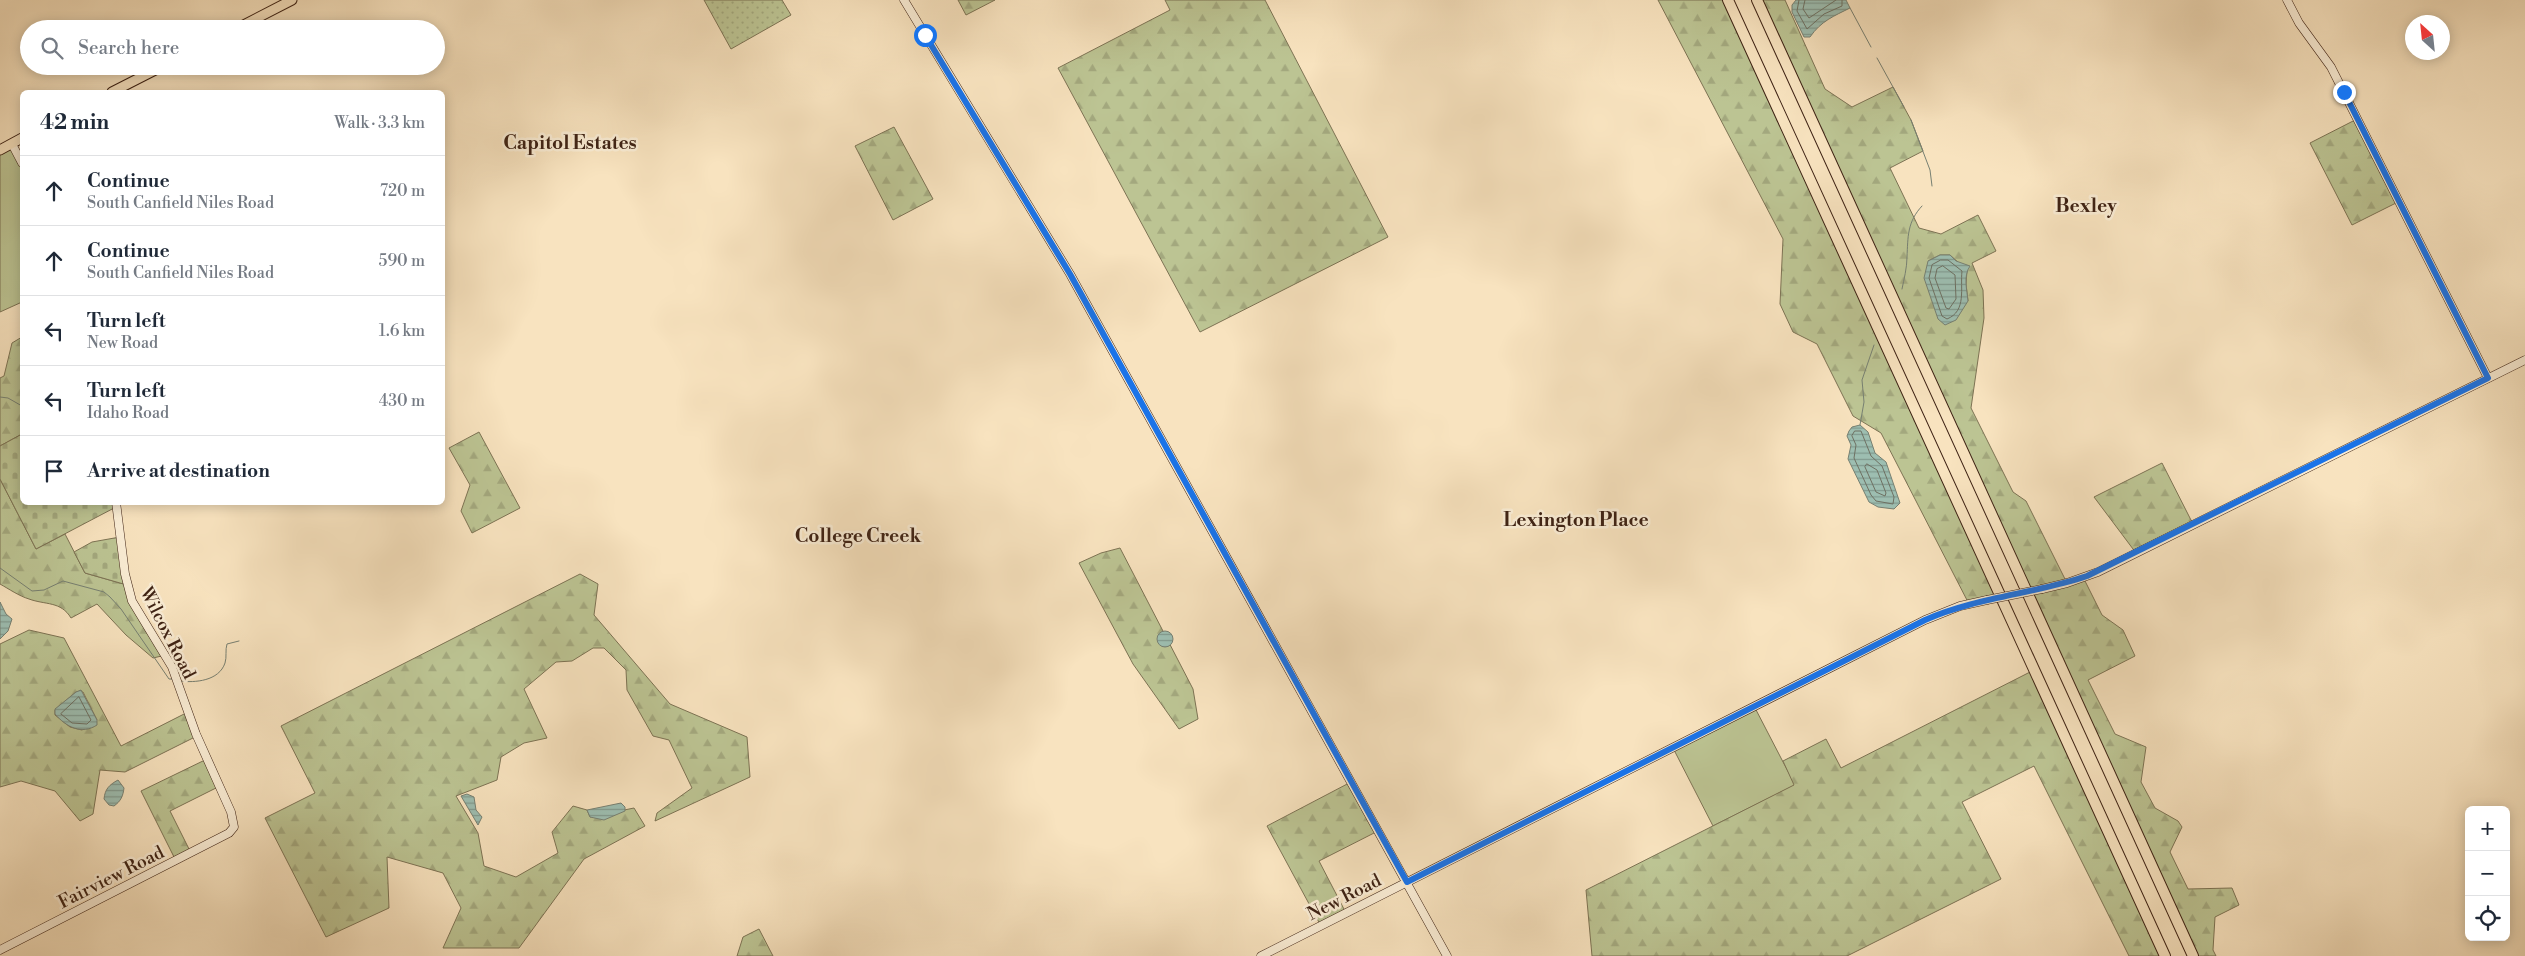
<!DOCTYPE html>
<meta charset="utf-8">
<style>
body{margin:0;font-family:"Libre Bodoni",serif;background:#f2f2f3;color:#1f2937}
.controls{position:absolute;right:15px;bottom:15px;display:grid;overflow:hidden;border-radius:8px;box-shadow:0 2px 12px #0003}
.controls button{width:45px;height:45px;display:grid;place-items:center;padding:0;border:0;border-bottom:1px solid #e0e1e3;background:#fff;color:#1f2937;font:25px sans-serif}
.compass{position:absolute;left:2405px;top:15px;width:45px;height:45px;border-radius:50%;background:#fff;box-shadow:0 2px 12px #0003;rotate:333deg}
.stop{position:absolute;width:15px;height:15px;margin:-11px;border:4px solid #1a73e8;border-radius:50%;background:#fff}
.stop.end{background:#1a73e8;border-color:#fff;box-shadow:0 1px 5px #0008}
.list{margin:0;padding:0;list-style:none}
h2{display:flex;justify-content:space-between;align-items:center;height:65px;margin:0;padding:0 20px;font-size:21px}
h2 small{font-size:16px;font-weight:400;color:#747a83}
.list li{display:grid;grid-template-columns:32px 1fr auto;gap:15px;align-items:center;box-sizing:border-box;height:70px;padding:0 20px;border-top:1px solid #e0e1e3}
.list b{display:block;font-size:19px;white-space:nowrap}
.list p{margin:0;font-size:16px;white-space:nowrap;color:#747a83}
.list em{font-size:16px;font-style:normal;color:#747a83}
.icon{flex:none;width:28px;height:28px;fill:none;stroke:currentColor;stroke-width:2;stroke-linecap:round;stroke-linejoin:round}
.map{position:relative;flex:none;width:2525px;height:956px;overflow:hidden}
.search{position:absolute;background:#fff;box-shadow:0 2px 12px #0003;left:20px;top:20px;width:425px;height:55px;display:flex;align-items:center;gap:12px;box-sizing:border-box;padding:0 18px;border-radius:28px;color:#747a83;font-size:19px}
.panel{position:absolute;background:#fff;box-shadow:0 2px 12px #0003;left:20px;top:90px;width:425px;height:415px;border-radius:8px}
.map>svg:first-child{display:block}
.green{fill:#bcc493;stroke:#7d7354}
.forest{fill:url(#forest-firs);stroke:#7d7354;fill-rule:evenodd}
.cemetery{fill:url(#cemetery-stones);stroke:#7d7354}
.park{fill:url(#park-dots);stroke:#7d7354}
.water{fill:url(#water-rules);stroke:#778072}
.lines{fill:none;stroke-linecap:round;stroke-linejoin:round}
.shore{stroke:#6e7062;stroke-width:1}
.stream{stroke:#778072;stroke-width:1}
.secondary-casing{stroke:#3e2214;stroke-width:9}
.primary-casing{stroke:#3e2214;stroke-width:11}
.highway-casing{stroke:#3e2214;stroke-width:12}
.secondary{stroke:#faedd5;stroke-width:8}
.primary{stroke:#f8e3bf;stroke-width:9}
.highway{stroke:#f8e3bf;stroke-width:10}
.secondary-bridge-casing{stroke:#3e2214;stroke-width:9;stroke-linecap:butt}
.secondary-bridge{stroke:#faedd5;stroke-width:8}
.route{stroke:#1a73e8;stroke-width:6}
.labels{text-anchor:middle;stroke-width:5;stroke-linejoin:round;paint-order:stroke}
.street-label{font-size:18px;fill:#3e2214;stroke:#faedd5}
.neighbourhood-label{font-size:19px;font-weight:bold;fill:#3e2214;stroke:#faedd5}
</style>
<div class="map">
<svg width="2525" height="956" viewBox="0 0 2525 956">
<defs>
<pattern id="forest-firs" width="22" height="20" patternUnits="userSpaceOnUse" patternTransform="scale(1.25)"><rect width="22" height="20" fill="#bcc493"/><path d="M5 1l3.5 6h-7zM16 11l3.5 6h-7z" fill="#a3a87e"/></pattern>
<pattern id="cemetery-stones" width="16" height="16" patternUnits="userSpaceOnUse" patternTransform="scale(1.25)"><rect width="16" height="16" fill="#bcc493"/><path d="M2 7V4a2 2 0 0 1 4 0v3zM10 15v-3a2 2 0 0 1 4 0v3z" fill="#a3a87e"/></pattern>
<pattern id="park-dots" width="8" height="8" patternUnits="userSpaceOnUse" patternTransform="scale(1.25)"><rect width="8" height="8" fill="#bcc493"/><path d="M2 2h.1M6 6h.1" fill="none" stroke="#a3a87e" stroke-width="1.8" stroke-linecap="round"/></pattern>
<pattern id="water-rules" width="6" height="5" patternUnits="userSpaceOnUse" patternTransform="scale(1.25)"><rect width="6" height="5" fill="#9dbeb1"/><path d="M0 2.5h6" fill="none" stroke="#819a8f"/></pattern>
</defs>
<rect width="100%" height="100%" fill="#f8e3bf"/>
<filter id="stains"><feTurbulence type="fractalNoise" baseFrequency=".004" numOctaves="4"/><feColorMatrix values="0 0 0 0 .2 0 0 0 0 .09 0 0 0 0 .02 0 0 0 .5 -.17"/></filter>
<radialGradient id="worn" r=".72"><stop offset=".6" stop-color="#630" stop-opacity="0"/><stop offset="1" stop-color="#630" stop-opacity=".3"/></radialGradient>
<g class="green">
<polygon points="12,144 22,163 22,302 0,312 0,150"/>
<polygon points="1754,706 1795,785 1713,826 1673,748"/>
</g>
<g class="forest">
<polygon points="958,0 995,0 966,15"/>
<polygon points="1165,0 1265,0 1388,237 1200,332 1058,68 1170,10"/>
<polygon points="1658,0 1728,0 2001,597 1969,604 1881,433 1853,416 1817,344 1793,332 1780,304 1783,239"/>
<path d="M1757,0H1785L1825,89L1852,107L1893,87L1911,120L1923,151L1890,168L1919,228L1941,234L1978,215L1996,251L1972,263L1983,290L1984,318L1971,408L2013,492L2026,501L2067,583L2083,577L2102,615L2123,630L2135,656L2088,680L2115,734L2146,747L2141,782L2155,808L2178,821L2182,827L2170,852L2188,889L2232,888L2239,905L2215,917L2213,950L2216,956H2193ZM1940,255H1950L1967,270L1966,284L1968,301L1928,261Z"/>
<polygon points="2357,119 2400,201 2352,225 2310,143"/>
<polygon points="894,127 933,199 893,220 855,146"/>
<polygon points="22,337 22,434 0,446 0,378 4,376 12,343"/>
<polygon points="479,432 520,508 472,533 461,511 470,485 449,448"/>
<polygon points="2162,463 2193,524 2136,553 2094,497"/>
<path d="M0,479L36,549L65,534L85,573L127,585L166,655L153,658L126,635L97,604L71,618C61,601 45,605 29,599C19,596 9,589 0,584Z"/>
<polygon points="1120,548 1193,689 1198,719 1179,729 1133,664 1079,563 1101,553"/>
<polygon points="580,574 598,584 594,615 670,704 747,737 750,777 655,821 657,813 692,788 669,740 653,736 627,690 626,670 604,648 593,648 572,661 556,662 524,689 547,738 524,743 501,757 497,780 456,796 478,833 484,866 516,877 558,853 552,832 573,806 587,810 590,817 634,808 645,826 584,859 519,948 443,948 461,908 443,873 387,857 389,908 326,937 265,818 315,793 281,726"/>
<path d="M29,630L64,638L121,746L188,712L197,736L125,772L100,770L93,814L80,821L55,791L21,781L0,787V644ZM76,692H83L97,720L82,730L70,727L55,715V710Z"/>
<polygon points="2034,670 2165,956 2129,956 2034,766 1962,802 2001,879 1847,956 1592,956 1586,890 1794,785 1783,761 1826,739 1841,768"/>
<polygon points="207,759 220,786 170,811 191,853 176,861 141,791"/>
<polygon points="1351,782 1378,831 1319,861 1346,913 1321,926 1267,826"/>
<polygon points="759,929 773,956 737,956 743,937"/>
</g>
<g class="cemetery">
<polygon points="22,434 22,502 116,502 116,507 36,549 0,479 0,446"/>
<polygon points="120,537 127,585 85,573 74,552 92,542"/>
</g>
<polygon class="park" points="704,0 782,0 791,15 731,49"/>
<g class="water">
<path d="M1796,0H1846L1850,8C1834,16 1821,21 1810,37H1804L1792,12V5Z"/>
<path d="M1940,255H1950L1956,261L1970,266C1963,276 1967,290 1968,301L1956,320L1945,325L1938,319L1924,278L1928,261Z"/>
<polygon points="1860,425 1868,432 1875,453 1886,462 1900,503 1894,509 1878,507 1869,502 1848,459 1851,445 1847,436 1849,431 1852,427"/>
<polygon points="0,602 6,614 12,619 8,631 0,639"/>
<circle cx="1165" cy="639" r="8"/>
<path d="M81,690L97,720V725C82,735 66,727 55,714V709L76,692Z"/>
<path d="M118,780L124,788C123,796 121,801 114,806L109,805L104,799C105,789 109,785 118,780Z"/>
<polygon points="467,794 474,797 476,810 482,817 478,825 461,796"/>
<polygon points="621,803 625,807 625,811 604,820 590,817 587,810"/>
</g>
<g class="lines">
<g class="shore">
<polyline points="1799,0 1797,11 1807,29 1824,14 1842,6 1842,0"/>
<polyline points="1805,0 1803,9 1809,18 1836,0"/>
<path d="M1941,260H1948L1962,271C1960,288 1967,311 1947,319L1942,316L1929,278L1932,265Z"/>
<polygon points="1943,266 1955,275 1956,299 1949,309 1946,308 1935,278 1937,269"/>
<polygon points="1855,431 1861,431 1871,456 1882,466 1894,497 1893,504 1876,501 1871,495 1854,458 1856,445 1852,436"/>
<polygon points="1867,464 1877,470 1886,493 1885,496 1876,492 1865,467"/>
<polygon points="79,697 91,720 87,724 72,723 61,714"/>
</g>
<g class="stream">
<polyline points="1850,8 1871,47"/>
<polyline points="1877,58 1904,107"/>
<polyline points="1911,120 1930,170 1932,186"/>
<path d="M1902,289C1904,279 1907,268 1907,257C1908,237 1907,222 1922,206"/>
<polyline points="0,397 8,398 22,406"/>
<polyline points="1860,425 1864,402 1862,380 1874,345"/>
<polyline points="0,568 32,591 44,590 63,581 104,592 110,597 121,609 169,679 173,679"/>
<path d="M180,681C195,683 219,681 225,663C227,657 225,650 227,644L239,641"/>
</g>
<defs>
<g id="secondary">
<polyline points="904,0 1070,274 1447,956"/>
<polyline points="2287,0 2299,23 2331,67 2488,378"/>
<polyline points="12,144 22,163"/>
<polyline points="2042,589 2067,583 2098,572 2525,360"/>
<polyline points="0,950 229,833 234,827 231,812 196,734 172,667 132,601 125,574 116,502"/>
<polyline points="1261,956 1925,620 1960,606 1987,600"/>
</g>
<g id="primary">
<polyline points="236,29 292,0"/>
<polyline points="112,92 163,66"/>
<polyline points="0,150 22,138"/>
</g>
<g id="highway">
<polyline points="1728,0 2165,956"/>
<polyline points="1757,0 2193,956"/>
</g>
</defs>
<use href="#secondary" class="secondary-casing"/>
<use href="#primary" class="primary-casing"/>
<use href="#highway" class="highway-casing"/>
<use href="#secondary" class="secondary"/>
<use href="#primary" class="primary"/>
<use href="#highway" class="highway"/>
<defs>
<polyline id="secondary-bridge" points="1987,600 2042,589"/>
</defs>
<use href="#secondary-bridge" class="secondary-bridge-casing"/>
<use href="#secondary-bridge" class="secondary-bridge"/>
</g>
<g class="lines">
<path class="route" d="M925,35L1070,274L1407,882L1925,620C1977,597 2034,594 2087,576L2488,378L2344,92"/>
</g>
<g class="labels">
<g class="street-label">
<text transform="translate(168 633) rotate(63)" y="6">Wilcox Road</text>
<text transform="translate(111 877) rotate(-27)" y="6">Fairview Road</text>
<text transform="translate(1344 897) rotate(-27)" y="6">New Road</text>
</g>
<g class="neighbourhood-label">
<text x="570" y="149">Capitol Estates</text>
<text x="2086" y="212">Bexley</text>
<text x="1576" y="526">Lexington Place</text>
<text x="858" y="542">College Creek</text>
</g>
</g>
<rect width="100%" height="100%" filter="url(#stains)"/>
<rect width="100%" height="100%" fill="url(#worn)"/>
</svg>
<div class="controls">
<button>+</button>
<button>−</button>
<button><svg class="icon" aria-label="locate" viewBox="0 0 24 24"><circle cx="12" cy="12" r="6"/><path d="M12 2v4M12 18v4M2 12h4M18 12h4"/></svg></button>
</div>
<svg class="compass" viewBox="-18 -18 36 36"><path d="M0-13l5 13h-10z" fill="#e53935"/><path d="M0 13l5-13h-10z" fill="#747a83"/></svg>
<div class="stop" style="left:925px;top:35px"></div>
<div class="stop end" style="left:2344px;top:92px"></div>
<div class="search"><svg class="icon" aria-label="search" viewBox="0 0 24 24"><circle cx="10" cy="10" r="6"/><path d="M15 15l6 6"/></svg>Search here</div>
<section class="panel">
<h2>42 min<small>Walk · 3.3 km</small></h2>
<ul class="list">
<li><svg class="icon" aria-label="ahead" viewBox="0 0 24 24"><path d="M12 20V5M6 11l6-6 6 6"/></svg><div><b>Continue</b><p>South Canfield Niles Road</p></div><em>720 m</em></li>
<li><svg class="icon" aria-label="ahead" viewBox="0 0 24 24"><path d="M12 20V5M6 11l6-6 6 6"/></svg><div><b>Continue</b><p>South Canfield Niles Road</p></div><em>590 m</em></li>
<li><svg class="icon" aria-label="left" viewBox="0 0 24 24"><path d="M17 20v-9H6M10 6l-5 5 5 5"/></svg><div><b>Turn left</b><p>New Road</p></div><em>1.6 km</em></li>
<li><svg class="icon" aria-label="left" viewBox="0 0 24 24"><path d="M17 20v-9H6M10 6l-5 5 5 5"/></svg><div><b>Turn left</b><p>Idaho Road</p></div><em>430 m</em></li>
<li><svg class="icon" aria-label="arrive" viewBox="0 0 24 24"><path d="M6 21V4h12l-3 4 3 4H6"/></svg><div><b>Arrive at destination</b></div></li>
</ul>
</section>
</div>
